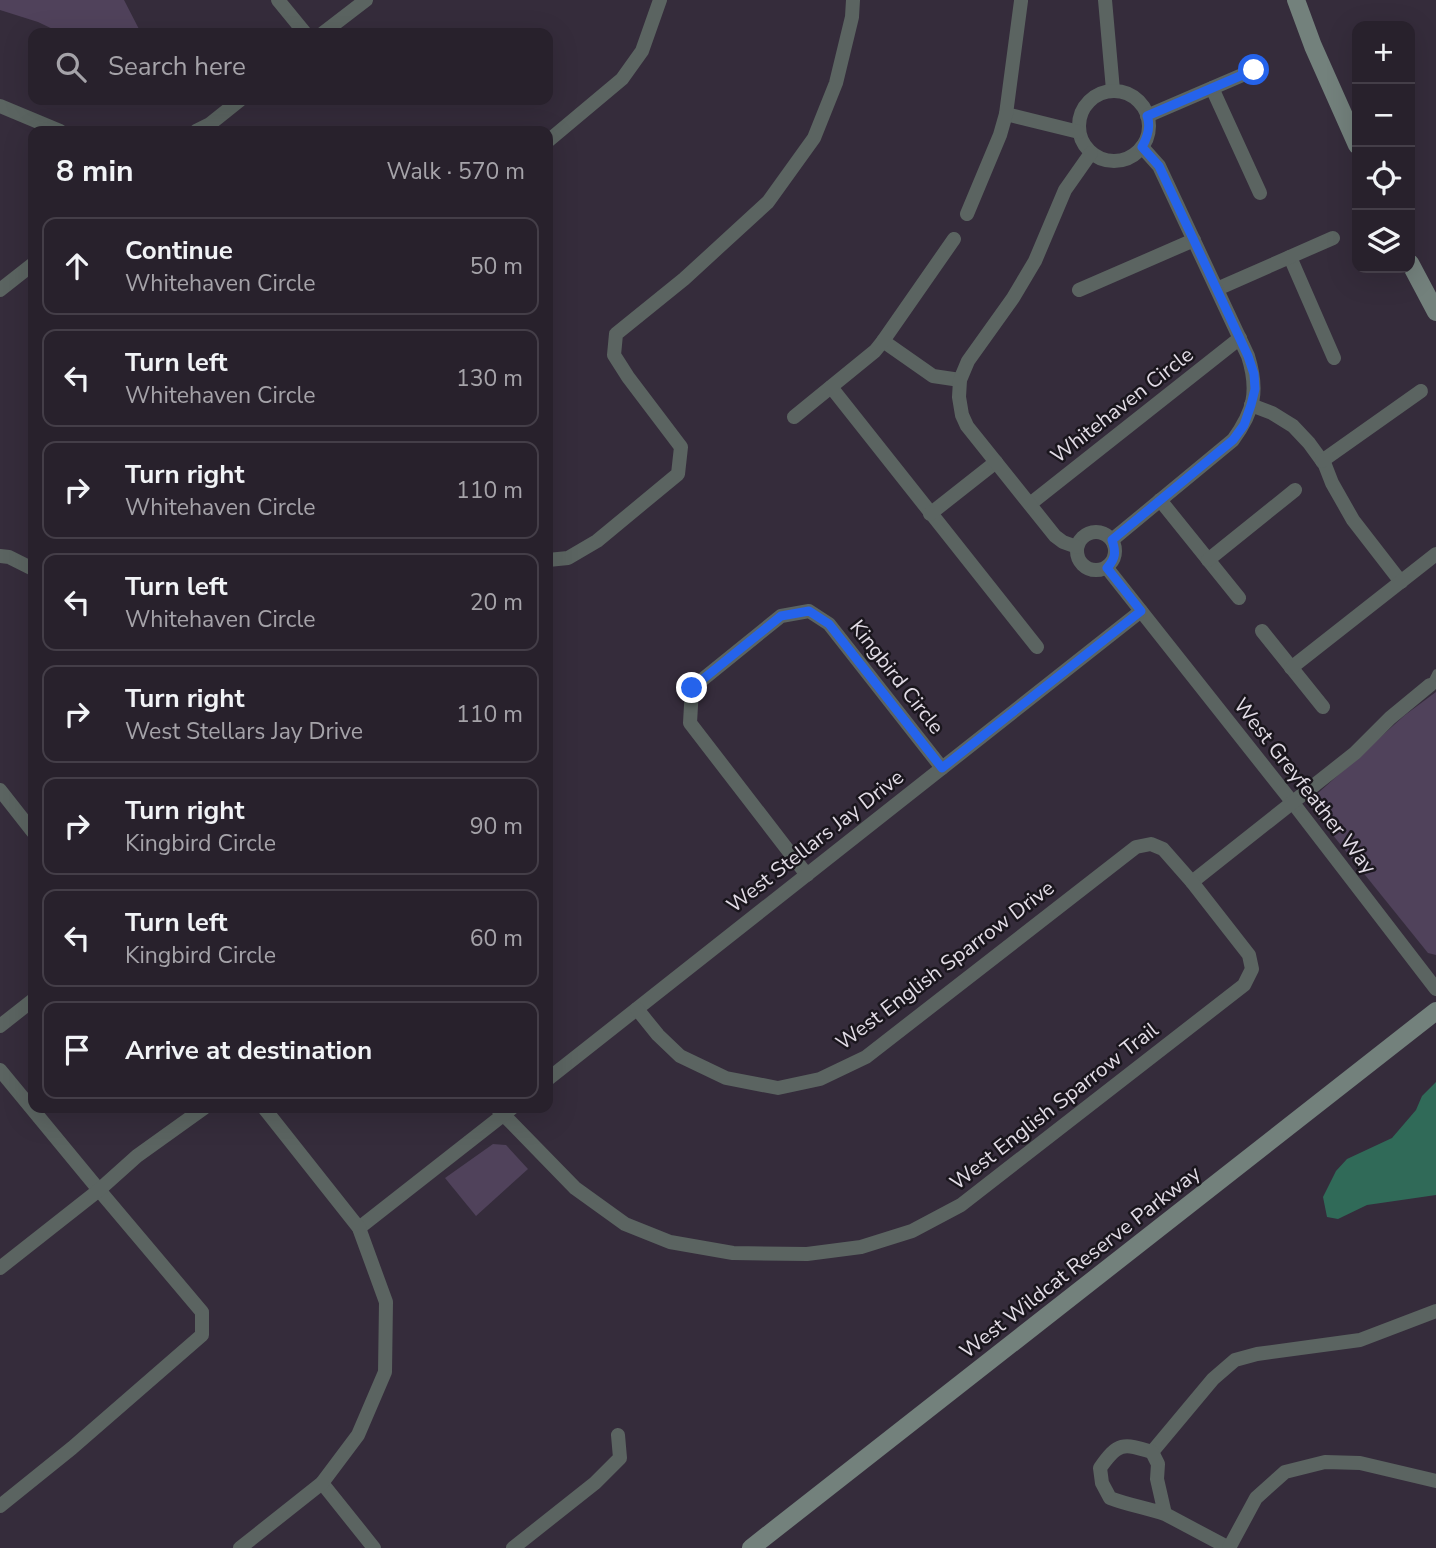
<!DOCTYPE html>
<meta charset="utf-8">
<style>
body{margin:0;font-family:"Nunito Sans",sans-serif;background:#342e38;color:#f1f3f6}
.controls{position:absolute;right:21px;top:21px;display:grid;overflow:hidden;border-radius:14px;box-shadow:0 7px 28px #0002}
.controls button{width:63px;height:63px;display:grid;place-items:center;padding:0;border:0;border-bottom:2px solid #443e48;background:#28212c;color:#f1f3f6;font:35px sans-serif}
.stop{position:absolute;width:21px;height:21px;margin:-16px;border:5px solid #2563eb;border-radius:50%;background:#fff}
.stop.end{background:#2563eb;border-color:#fff;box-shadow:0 2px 7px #0008}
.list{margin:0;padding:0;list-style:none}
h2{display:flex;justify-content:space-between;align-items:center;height:91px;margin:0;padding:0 28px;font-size:30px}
h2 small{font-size:23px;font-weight:400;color:#a5a3a9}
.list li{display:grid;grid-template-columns:46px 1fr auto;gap:21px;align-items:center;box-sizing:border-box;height:98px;margin:0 14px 14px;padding:0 14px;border:2px solid #443e48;border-radius:14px}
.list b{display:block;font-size:26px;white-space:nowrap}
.list p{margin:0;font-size:23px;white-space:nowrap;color:#a5a3a9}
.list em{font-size:23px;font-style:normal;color:#a5a3a9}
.icon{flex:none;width:38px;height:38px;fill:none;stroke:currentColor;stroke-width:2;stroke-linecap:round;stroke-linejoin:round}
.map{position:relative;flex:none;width:1436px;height:1548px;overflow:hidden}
.search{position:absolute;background:#28212c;box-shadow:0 7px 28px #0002;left:28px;top:28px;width:525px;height:77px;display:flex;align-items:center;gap:18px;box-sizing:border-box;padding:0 24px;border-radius:14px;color:#a5a3a9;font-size:26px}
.panel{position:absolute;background:#28212c;box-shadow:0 7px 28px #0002;left:28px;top:126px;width:525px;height:987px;border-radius:14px}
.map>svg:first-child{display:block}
.green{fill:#50425b}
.water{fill:#306a58}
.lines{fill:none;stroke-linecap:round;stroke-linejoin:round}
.service{stroke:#5b6461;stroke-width:7}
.minor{stroke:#5b6461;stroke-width:14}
.secondary{stroke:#73817c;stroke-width:18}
.route{stroke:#2563eb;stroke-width:9}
.labels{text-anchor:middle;stroke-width:5;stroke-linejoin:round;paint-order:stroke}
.street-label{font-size:21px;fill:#e2dce6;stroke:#1a161d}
</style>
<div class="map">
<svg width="1436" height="1548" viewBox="0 0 1436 1548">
<rect width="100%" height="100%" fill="#352c3b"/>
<g class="green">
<polygon points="0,0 124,0 141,33 61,33 38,22 0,10"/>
<polygon points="1436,692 1436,955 1428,953 1307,803 1405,715"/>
<polygon points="493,1144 506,1145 528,1169 476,1216 445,1178"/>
</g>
<polygon class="water" points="1436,1082 1436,1195 1367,1205 1338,1219 1327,1217 1323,1197 1336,1171 1347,1159 1392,1138 1416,1110 1422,1096"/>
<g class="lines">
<polyline class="service" points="1430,685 1436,673"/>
<g class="minor">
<polyline points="278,0 305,33"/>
<polyline points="1105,0 1113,90"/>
<polyline points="323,33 366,0"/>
<polyline points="1212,88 1260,193"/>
<circle cx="1114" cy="126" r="35"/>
<polyline points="0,106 60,131"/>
<polyline points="1006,114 1079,132"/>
<polyline points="1147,116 1254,70"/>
<polyline points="196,131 210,124 240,100"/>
<polyline points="548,141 622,79 642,51 660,0"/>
<polyline points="967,214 1000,135 1006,114 1021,1"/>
<polyline points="1290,257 1334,358"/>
<polyline points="1217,289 1333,238"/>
<polyline points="0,290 33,264"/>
<polyline points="1079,290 1194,240"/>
<polyline points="883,341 933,376 960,380"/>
<polyline points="831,387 1037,647"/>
<polyline points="1251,405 1272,413 1293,426 1309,443 1325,465 1332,483 1353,520 1401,582"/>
<polyline points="794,417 875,351 883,341 954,239"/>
<polyline points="1322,461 1421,391"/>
<polyline points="1160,500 1239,598"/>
<polyline points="1030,504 1240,338"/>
<polyline points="930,514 996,462"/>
<circle cx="1096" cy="551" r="19"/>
<path d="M1112,540L1233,440C1254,411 1259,391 1248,356L1159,166L1142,147"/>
<polyline points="1077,547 1063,542 1055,536 967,426 962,415 959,397 960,380 968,361 1013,298 1035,261 1065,190 1091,153"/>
<polyline points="0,556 9,557 33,569"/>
<polyline points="548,560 568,558 597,541 678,474 681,447 628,377 614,355 616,334 684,279 768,202 814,138 836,83 852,17 853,0"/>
<polyline points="1208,560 1295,490"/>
<polyline points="1107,568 1293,803 1436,989"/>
<polyline points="1262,631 1323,707"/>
<polyline points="1291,668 1436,554"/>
<polyline points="0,790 33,832"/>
<polyline points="807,875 690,723 692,688 781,616 809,611 829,624 942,768"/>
<polyline points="1192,882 1355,753 1390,718 1430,685"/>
<polyline points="0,1026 33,1000"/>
<polyline points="0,1070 99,1190 202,1312 202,1335 72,1448 0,1506"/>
<polyline points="548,1079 1141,611"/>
<polyline points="497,1108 575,1188 625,1224 670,1242 733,1253 807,1254 861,1247 912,1231 961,1205 1244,985 1252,969 1249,955 1192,882 1163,849 1151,844 1136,847 866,1057 820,1079 778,1088 726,1078 680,1056 658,1035 637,1009"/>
<polyline points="359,1228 512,1108"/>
<polyline points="0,1268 99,1190 137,1156 204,1108"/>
<polyline points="1152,1452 1213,1379 1235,1360 1257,1354 1360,1340 1436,1311"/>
<polyline points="322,1483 374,1548"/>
<path d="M1165,1514C1147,1508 1128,1505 1110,1498L1102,1483L1100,1468C1118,1442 1123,1443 1152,1452L1158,1464L1157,1479L1165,1514L1229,1548"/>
<polyline points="240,1548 322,1483 358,1435 385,1372 386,1302 359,1228 264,1108"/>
<polyline points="513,1548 595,1483 620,1458 618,1435"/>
<polyline points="1229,1548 1256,1498 1285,1472 1325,1462 1360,1463 1436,1481"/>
</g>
<g class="secondary">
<polyline points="1296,0 1313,46 1357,145"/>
<polyline points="1410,263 1436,312"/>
<polyline points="751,1548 1436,1011"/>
</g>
</g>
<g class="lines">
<path class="route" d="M692,688L781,616L809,611L829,624L942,768L1141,611L1107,568C1116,558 1116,552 1112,540L1233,440L1244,425L1251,405L1255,389L1254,374L1248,356L1159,166L1142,147C1147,138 1151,126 1147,116L1254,70"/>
</g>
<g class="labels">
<g class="street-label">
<text transform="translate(1122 405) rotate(-38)" y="7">Whitehaven Circle</text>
<text transform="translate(897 677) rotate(52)" y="7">Kingbird Circle</text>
<text transform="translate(1305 786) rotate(52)" y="7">West Greyfeather Way</text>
<text transform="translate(815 841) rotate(-38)" y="7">West Stellars Jay Drive</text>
<text transform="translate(945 965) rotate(-37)" y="7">West English Sparrow Drive</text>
<text transform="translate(1054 1106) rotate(-38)" y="7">West English Sparrow Trail</text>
<text transform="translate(1080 1262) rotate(-38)" y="7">West Wildcat Reserve Parkway</text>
</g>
</g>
</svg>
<div class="controls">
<button>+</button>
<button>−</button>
<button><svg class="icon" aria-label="locate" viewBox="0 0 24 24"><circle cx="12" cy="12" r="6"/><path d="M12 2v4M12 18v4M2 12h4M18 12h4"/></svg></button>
<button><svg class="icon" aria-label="layers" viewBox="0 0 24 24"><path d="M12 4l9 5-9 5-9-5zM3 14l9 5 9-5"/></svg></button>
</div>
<div class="stop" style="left:1254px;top:70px"></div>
<div class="stop end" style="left:692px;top:688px"></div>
<div class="search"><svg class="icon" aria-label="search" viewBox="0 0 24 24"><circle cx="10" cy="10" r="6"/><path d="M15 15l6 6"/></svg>Search here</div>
<section class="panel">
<h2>8 min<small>Walk · 570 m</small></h2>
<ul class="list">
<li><svg class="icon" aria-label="ahead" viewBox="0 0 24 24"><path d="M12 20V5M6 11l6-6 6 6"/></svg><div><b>Continue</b><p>Whitehaven Circle</p></div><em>50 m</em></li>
<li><svg class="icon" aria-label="left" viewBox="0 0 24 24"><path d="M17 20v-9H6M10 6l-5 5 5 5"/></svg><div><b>Turn left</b><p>Whitehaven Circle</p></div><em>130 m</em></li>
<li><svg class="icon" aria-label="right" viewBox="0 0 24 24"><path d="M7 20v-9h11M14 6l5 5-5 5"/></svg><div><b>Turn right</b><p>Whitehaven Circle</p></div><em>110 m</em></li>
<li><svg class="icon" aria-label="left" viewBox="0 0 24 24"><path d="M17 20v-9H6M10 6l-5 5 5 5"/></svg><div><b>Turn left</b><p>Whitehaven Circle</p></div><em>20 m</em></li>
<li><svg class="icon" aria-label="right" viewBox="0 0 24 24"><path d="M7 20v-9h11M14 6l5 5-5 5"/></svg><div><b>Turn right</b><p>West Stellars Jay Drive</p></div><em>110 m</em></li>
<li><svg class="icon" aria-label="right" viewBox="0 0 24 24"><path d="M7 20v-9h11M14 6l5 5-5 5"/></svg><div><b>Turn right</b><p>Kingbird Circle</p></div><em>90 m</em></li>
<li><svg class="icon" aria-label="left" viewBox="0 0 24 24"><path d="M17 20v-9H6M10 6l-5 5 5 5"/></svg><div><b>Turn left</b><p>Kingbird Circle</p></div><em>60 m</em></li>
<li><svg class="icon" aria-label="arrive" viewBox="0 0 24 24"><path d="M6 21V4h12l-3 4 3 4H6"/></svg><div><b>Arrive at destination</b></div></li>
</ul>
</section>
</div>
